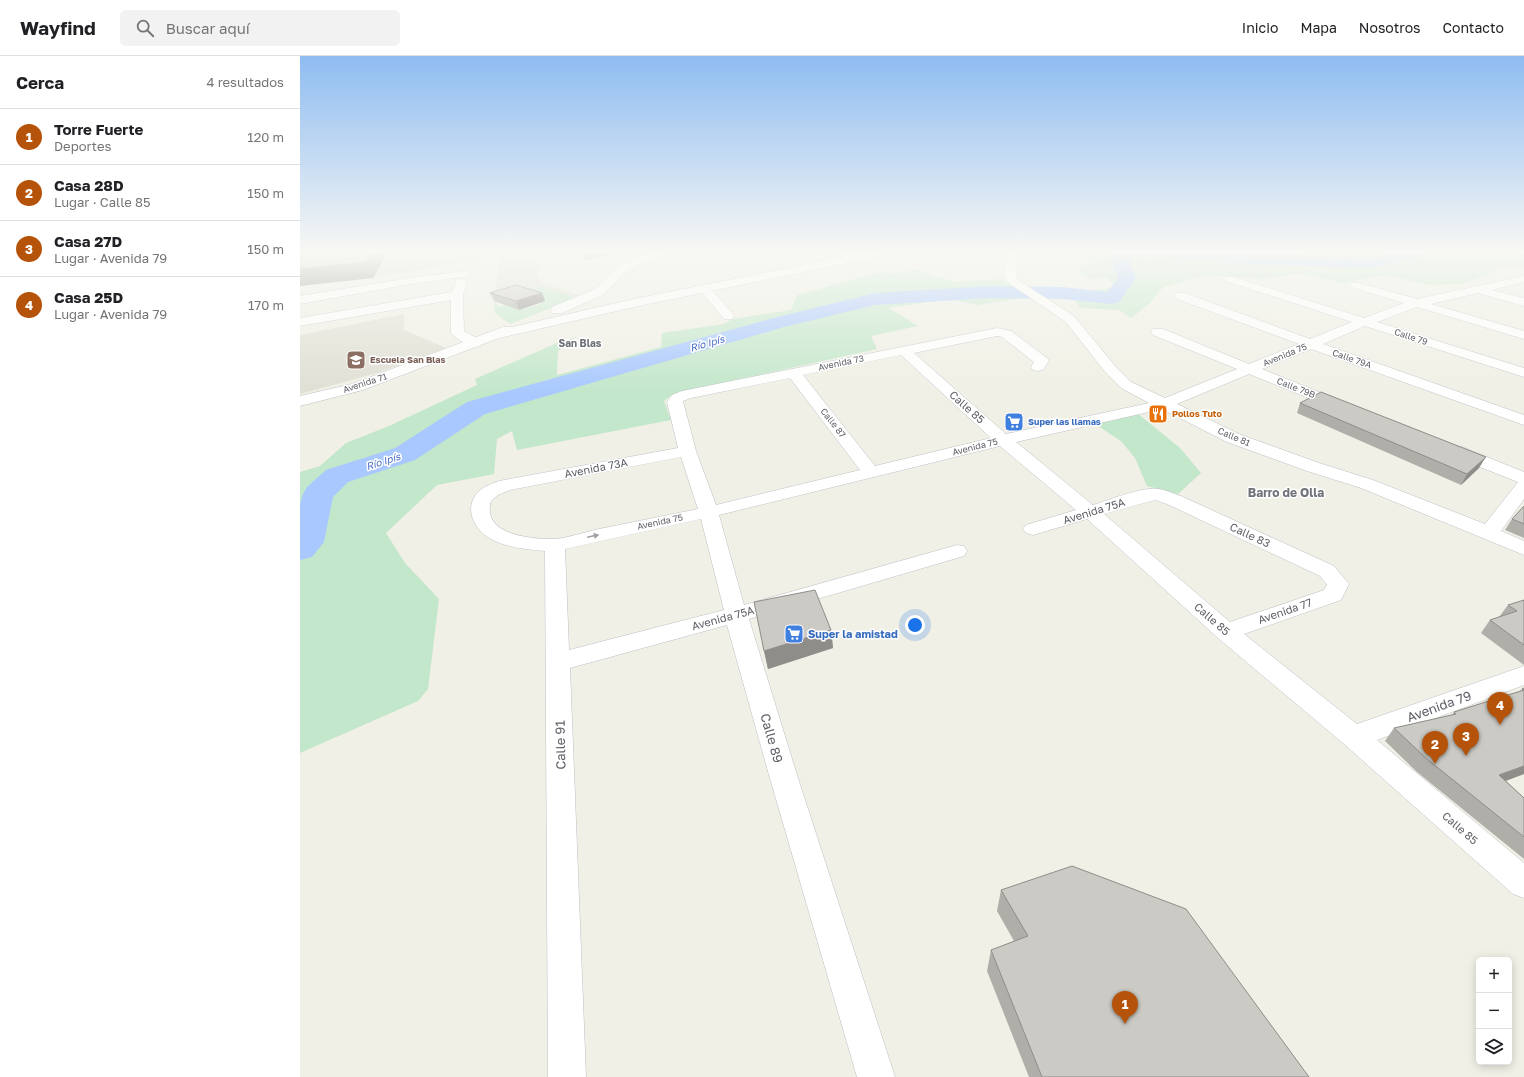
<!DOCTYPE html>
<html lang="es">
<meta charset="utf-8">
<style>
body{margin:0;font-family:"Golos Text",sans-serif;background:#f2f2f2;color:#202124}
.controls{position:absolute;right:12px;bottom:12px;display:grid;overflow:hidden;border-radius:6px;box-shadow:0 2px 10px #0003}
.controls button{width:36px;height:36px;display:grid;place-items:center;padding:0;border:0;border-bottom:1px solid #e0e0e0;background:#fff;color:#202124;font:20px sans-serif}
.you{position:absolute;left:615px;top:569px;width:14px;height:14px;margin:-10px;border:3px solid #fff;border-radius:50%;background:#1a73e8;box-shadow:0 0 0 6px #1a73e833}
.badge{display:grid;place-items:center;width:26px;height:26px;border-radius:50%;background:#b45309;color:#fff;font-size:13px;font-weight:700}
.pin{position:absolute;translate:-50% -33px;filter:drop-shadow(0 1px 2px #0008)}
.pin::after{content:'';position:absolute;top:21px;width:14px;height:12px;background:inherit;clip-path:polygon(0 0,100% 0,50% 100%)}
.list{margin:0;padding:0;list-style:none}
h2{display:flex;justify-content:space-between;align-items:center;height:52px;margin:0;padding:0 16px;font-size:17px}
h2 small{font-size:13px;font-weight:400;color:#757577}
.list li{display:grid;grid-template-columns:26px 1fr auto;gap:12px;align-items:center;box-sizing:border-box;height:56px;padding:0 16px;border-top:1px solid #e0e0e0}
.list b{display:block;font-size:15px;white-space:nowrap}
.list p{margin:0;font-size:13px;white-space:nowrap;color:#757577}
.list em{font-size:13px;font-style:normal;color:#757577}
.icon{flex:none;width:22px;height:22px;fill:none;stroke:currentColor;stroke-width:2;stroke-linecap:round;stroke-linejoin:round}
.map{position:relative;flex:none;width:1224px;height:1021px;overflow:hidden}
header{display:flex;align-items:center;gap:24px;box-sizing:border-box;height:56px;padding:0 20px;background:#fff;border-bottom:1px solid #e0e0e0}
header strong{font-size:19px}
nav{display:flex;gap:22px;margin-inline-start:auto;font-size:14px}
.search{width:280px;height:36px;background:#f2f2f2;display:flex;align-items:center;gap:10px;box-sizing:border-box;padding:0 14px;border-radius:6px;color:#757577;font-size:15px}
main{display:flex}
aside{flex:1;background:#fff}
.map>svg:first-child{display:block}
.education{fill:#e0dfd4}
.green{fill:#c3e7ca}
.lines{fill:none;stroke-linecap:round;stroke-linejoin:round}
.river{fill:#a8c8ff;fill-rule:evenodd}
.street-casing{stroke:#bebfc5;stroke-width:1}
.secondary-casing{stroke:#bcbdc4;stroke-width:1}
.street{fill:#fff;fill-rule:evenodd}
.secondary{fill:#fff;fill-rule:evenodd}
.wall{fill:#afaea9}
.shaded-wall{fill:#8f8d89}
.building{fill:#cccac4;stroke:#8f8d89}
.oneway{fill:#9ea0a4}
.labels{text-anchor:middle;stroke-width:3;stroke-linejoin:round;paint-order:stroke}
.far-street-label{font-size:9px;fill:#5e6067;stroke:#fff}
.far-education-label{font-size:9px;font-weight:bold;fill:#785e54;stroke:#fff;text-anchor:start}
.far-food-label{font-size:9px;font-weight:bold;fill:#c56008;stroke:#fff;text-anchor:start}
.far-shop-label{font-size:9px;font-weight:bold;fill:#366cbe;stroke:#fff;text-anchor:start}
.far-neighbourhood-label{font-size:10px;font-weight:bold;fill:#6f7279;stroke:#fff}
.far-water-label{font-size:10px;font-style:italic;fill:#486cc5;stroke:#fff}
.street-label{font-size:11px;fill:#5e6067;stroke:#fff}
.shop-label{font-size:11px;font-weight:bold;fill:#366cbe;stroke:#fff;text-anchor:start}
.neighbourhood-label{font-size:12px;font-weight:bold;fill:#6f7279;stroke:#fff}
.near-street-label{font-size:13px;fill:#5e6067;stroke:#fff}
</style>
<header>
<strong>Wayfind</strong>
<div class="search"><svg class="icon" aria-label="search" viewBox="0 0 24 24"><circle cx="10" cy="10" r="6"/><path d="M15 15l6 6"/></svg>Buscar aquí</div>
<nav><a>Inicio</a><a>Mapa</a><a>Nosotros</a><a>Contacto</a></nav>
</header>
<main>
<aside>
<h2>Cerca<small>4 resultados</small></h2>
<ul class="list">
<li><span class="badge">1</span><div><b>Torre Fuerte</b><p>Deportes</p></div><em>120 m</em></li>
<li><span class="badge">2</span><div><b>Casa 28D</b><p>Lugar · Calle 85</p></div><em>150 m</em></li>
<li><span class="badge">3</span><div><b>Casa 27D</b><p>Lugar · Avenida 79</p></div><em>150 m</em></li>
<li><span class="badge">4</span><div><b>Casa 25D</b><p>Lugar · Avenida 79</p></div><em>170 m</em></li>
</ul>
</aside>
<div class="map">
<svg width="1224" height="1021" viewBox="0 0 1224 1021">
<rect width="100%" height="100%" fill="#f0f0e6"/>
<g class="education">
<polygon points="89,194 230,194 242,214 236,216 238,222 243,227 282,240 277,242 240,230 194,245 200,201 73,222"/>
<polygon points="104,258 104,274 146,292 77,317 0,338 0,279"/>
</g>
<g class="green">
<polygon points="766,194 1224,194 1224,212 1200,212 1187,219 1161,228 1129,229 1085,219 1042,227 1001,217 964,223 907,219 863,231 850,247 831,262 819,254 780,252 770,236 815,232 816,228 806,222 791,223 778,215 779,210 793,207"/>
<polygon points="617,213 633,220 656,226 701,223 729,241 677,249 649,243 589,252 618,270 571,280 577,293 373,338 364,345 371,364 217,394 212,375 197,383 194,418 137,429 86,477 105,507 139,543 128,633 118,645 0,697 0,416 20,410 46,387 89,370 177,329 175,323 259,286 277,281 258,295 257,319 361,291 362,277 424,268 432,263 491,254 497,239 581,216 595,217"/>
<polygon points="240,230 277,242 210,268 195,257 194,245 200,251 205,249 220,254 241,248 240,247 247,244 229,238 219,237"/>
<polygon points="832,353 880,392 901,417 878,438 847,430 835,402 821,385 792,366"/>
</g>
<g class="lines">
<polygon class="river" points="821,194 903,194 948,198 1072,202 1104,194 1134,194 1131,198 1072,212 948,208 842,199 829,203 836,222 819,246 812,248 763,243 690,242 575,249 484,271 185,358 115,404 48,426 33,441 24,486 12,501 0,504 0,448 3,438 7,431 26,414 95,392 167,346 470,263 575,237 690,230 763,231 807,236 818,222 810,200 813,196"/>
<defs>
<g id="street">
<path d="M531,194C541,194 553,194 560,202L559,204H551L532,196Z"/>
<path d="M700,194H711L718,203L716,220L718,224L774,260L815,310L831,326L865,342L937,313L853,279L851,276L853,273H863L949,308L999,288L877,243L875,240L877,237H885L1010,283L1052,266L926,225L924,223L926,221H934L1064,262L1104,247L1051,231L1049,229L1051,227H1059L1117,243L1224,220V226L1192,234L1224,242V250L1178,237L1131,248L1224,275V283L1117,251L1077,266L1224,312V321L1065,270L1023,288L1224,359V369L1011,293L962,313L1046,347L1049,350L1046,353L1041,355L1036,353L949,318L877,348L939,378L1019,407L1073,424L1185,468L1218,426L1150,399L1147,395L1150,391L1156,390L1162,391L1224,416V443L1201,475L1224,485V499L1061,432L1007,415L927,386L862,353L716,386L793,449C809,444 841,431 857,433C865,433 873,438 881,440L1034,510L1049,528L1041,544L944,578L1057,668L1224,610V629L1077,684L1224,807V842L1213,838L1044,688L918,582L787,463L733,479L726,477L723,473L726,469L776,454L700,390L419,459L444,549L657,489L664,490L667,495L664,500L449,563L497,719L595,1021H557L469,719L427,569L270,612L286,1021H248L245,495C227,493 207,492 191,483C174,474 164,453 177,437C183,431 191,428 199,425L378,392L367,346L372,339L382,335L697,272L711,275L747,302L749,305L743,314L738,315L733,314L731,311L734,306L702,281L697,280L614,297L706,378L849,347L821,332L805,316L766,266L710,228L704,220L708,203ZM601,299L691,382L575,410L503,319ZM490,322L560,414L416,449L396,395L383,345L391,342ZM381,401L398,453C365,460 332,466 299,473C285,476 268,482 254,483C231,483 181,479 191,445L198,439L210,434ZM855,444L867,448L1020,520L1027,529L1024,534L930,566L804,458ZM401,463L424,554L269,594L265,493Z"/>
<polygon points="164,215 168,216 170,218 168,220 110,228 0,248 0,240 110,222"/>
<path d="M161,223L165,224L167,226L163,239L164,275L180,284L182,287L180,290C171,292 157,284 151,277V244L0,270V262L152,236L157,224Z"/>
<polygon points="405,230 409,231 432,257 434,260 432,263 424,263 401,235 399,233 401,231"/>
</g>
<g id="secondary">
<polygon points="362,194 378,194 377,196 344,206 325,216 303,239 262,257 252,257 251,254 252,251 295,233 317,212 336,202"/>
<polygon points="579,194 600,194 595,197 334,251 199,282 63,334 0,350 0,340 52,328 203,271 212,271 334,243"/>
</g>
</defs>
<use href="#street" class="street-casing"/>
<use href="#secondary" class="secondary-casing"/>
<use href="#street" class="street"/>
<use href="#secondary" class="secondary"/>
</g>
<g class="wall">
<polygon points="272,194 318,194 319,198 285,204"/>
<polygon points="190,237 242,237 245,245 219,254 194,245"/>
<polygon points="1000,347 1179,412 1161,429 997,357"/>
<polygon points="1224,450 1224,482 1205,474 1212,463"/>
<polygon points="1224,544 1224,609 1181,577 1190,564 1199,561 1208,549"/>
<polygon points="454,546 531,574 533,592 468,613"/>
<polygon points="1224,632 1224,718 1206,725 1224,742 1224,803 1117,716 1085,685 1094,672 1152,659 1154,656 1220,635 1222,633"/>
<polygon points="701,834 1009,1021 729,1021 687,915 691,894 714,885 697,855"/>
</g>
<g class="shaded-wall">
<polygon points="74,194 89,194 73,222 0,230 0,213"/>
<polygon points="282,194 318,194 319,198 285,204"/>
<polygon points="242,237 245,245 219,254 216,245"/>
<polygon points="1186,401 1179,412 1161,429 1167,418"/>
<polygon points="531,574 533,592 468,613 464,595"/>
<polygon points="1224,710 1224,718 1188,731 1199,719"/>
</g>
<g class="building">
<polygon points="0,194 74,194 66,206 0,213"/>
<polygon points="216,229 242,237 216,245 190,237"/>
<polygon points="1021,336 1186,401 1167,418 1000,347"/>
<polygon points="1224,450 1224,468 1212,463"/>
<polygon points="515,534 531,574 464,595 454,546"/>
<polygon points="1224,544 1224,589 1190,564 1217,555 1208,549"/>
<polygon points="1224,632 1224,710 1199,719 1224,742 1224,781 1127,703 1094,672 1156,658 1154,656 1224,634 1222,633"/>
<polygon points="772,810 886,853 1009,1021 742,1021 691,894 728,880 701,834"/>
</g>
<defs><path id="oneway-solid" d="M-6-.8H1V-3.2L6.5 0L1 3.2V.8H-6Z"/></defs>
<use class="oneway" href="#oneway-solid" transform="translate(293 480) rotate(-12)"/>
<linearGradient id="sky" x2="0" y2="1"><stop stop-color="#8ebcf1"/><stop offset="0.58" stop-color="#f8f8f4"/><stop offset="1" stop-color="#f8f8f4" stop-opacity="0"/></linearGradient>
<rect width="1224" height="337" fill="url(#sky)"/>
<defs>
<symbol id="school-square" viewBox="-11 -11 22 22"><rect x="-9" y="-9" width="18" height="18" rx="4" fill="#8d6e63" stroke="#fff"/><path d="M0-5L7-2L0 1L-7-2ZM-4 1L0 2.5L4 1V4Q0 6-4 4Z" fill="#fff"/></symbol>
<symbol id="restaurant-square" viewBox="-11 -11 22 22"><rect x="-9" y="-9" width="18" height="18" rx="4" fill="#e8710a" stroke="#fff"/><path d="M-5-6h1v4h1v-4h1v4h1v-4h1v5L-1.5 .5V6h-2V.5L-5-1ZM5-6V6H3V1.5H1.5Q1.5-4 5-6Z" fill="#fff"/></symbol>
<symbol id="supermarket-square" viewBox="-11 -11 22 22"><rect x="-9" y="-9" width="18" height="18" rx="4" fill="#3f7fe0" stroke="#fff"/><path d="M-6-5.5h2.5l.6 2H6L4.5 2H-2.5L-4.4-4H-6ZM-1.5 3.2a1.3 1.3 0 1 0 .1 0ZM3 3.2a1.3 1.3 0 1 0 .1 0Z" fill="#fff"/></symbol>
</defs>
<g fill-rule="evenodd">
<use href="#school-square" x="45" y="293" width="22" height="22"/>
<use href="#restaurant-square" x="847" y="347" width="22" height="22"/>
<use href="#supermarket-square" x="703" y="355" width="22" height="22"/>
<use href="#supermarket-square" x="483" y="567" width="22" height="22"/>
</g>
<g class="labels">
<g class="far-street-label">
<text transform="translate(1111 281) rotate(18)" y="3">Calle 79</text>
<text transform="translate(985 299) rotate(-22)" y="3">Avenida 75</text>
<text transform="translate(1052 303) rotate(19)" y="3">Calle 79A</text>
<text transform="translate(541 307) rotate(-12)" y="3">Avenida 73</text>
<text transform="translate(65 327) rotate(-18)" y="3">Avenida 71</text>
<text transform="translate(996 332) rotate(22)" y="3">Calle 79B</text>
<text transform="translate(533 367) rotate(52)" y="3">Calle 87</text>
<text transform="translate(934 381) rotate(23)" y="3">Calle 81</text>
<text transform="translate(675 391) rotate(-14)" y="3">Avenida 75</text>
<text transform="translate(360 466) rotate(-12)" y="3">Avenida 75</text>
</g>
<g class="far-education-label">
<text x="70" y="307">Escuela San Blas</text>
</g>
<g class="far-food-label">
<text x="872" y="361">Pollos Tuto</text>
</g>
<g class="far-shop-label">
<text x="728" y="369">Super las llamas</text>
</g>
<g class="far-neighbourhood-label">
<text x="280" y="291">San Blas</text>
</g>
<g class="far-water-label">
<text transform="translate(407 287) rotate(-16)" y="4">Río Ipís</text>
<text transform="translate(83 405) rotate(-18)" y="4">Río Ipís</text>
</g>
<g class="street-label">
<text transform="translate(667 351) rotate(42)" y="4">Calle 85</text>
<text transform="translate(296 412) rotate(-11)" y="4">Avenida 73A</text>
<text transform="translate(794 455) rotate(-17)" y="4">Avenida 75A</text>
<text transform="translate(950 479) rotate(25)" y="4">Calle 83</text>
<text transform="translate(985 555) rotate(-19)" y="4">Avenida 77</text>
<text transform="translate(423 562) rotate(-15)" y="4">Avenida 75A</text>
<text transform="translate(912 563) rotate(41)" y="4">Calle 85</text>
<text transform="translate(1160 772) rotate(41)" y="4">Calle 85</text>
</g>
<g class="shop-label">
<text x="508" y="582">Super la amistad</text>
</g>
<g class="neighbourhood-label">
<text x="986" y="441">Barro de Olla</text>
</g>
<g class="near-street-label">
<text transform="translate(1139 650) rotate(-20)" y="5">Avenida 79</text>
<text transform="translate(472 682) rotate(74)" y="5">Calle 89</text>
<text transform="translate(260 689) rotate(-91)" y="5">Calle 91</text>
</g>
</g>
</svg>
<div class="controls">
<button>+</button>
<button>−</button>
<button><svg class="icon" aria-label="layers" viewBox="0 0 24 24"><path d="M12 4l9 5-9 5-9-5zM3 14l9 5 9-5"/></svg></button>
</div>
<div class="you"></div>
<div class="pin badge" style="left:825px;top:968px">1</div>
<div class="pin badge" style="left:1135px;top:708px">2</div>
<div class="pin badge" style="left:1166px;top:700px">3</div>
<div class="pin badge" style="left:1200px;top:669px">4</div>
</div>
</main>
